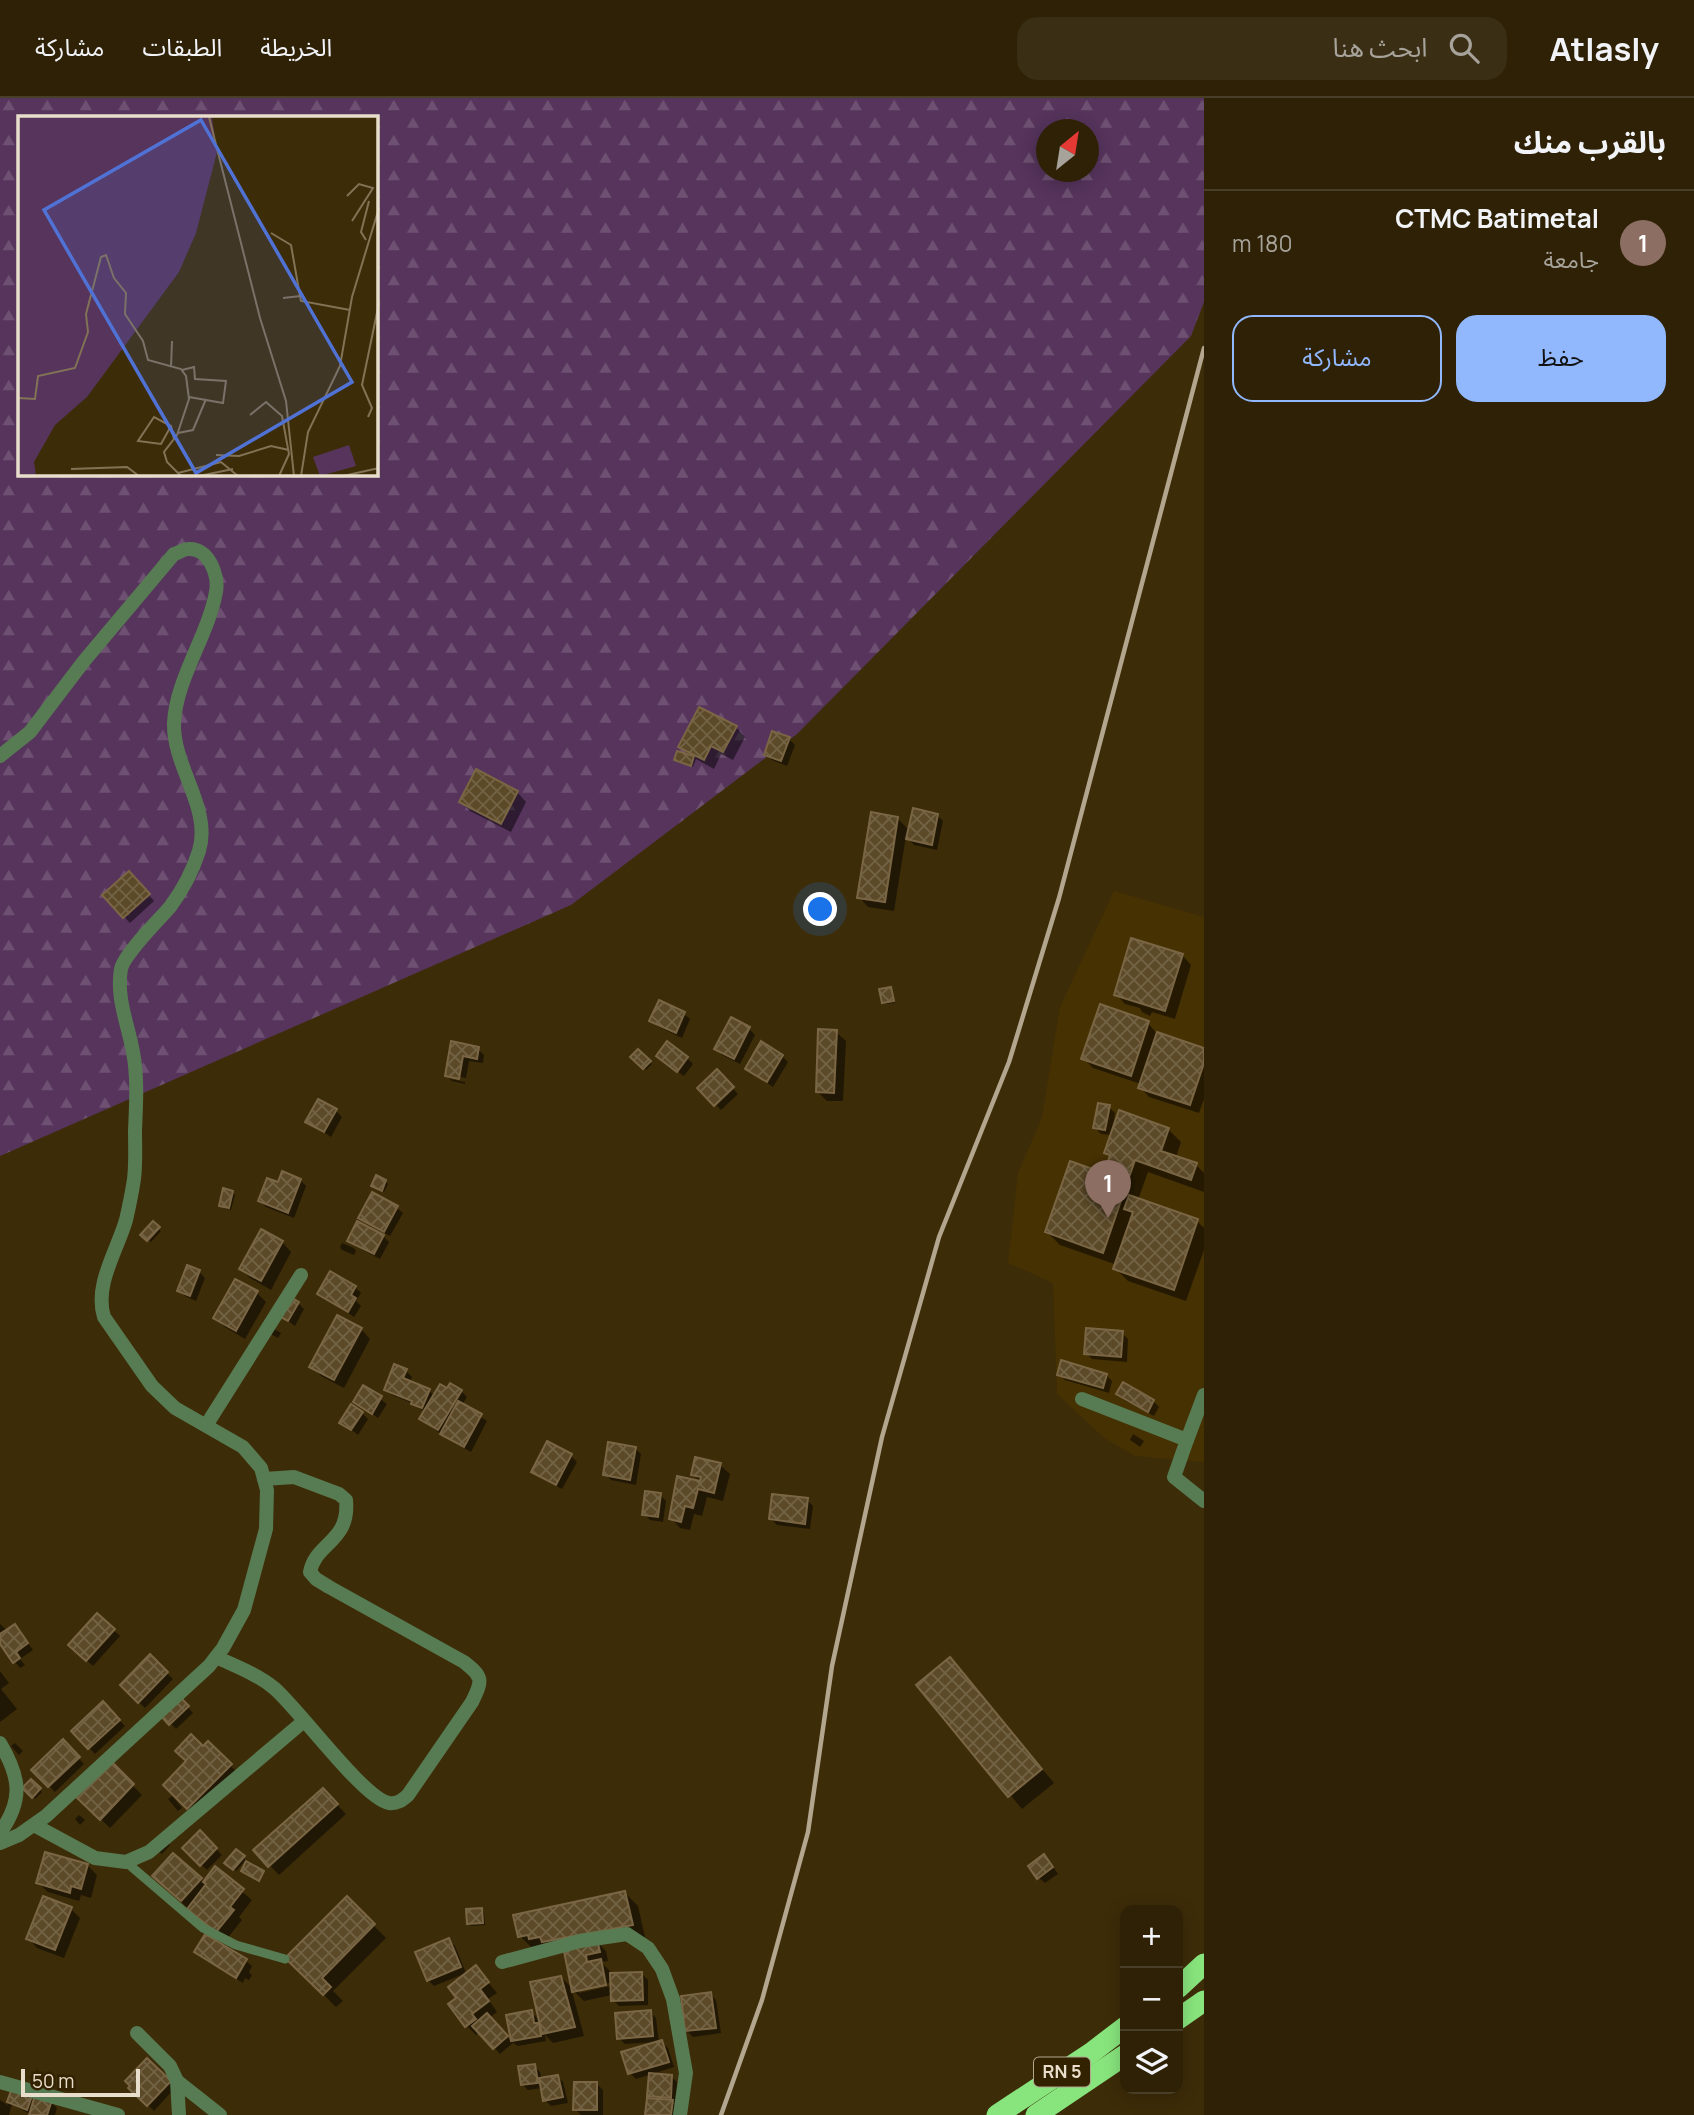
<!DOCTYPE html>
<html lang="ar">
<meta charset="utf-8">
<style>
body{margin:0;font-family:Manrope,"Noto Sans Arabic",sans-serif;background:#3a2e14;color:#f1f3f6;direction:rtl}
.controls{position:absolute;right:21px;bottom:21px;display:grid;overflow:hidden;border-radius:14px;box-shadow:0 4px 18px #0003}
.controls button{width:63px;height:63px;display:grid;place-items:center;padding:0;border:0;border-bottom:2px solid #493e28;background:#2e2106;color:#f1f3f6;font:35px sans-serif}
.compass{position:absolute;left:1036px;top:21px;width:63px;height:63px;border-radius:50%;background:#2e2106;box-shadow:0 4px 18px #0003;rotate:30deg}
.scale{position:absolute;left:21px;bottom:18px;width:119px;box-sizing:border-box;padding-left:7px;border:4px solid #e9decb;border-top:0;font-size:19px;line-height:24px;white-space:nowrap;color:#e9decb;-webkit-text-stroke:5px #322200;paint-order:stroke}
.you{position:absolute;left:821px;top:812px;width:24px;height:24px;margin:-18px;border:5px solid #fff;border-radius:50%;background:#1a73e8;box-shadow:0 0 0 10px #1a73e833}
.badge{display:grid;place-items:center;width:46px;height:46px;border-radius:50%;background:#91b8fd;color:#fff;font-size:23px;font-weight:700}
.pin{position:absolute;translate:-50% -58px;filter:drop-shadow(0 2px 4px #0008)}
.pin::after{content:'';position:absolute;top:37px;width:24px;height:21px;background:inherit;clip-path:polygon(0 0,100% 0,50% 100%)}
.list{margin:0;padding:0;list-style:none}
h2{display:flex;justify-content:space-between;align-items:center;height:91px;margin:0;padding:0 28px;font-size:30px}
h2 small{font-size:23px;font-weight:400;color:#a7a39b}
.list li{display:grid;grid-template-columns:46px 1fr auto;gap:21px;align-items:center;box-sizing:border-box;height:105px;padding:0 28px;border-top:2px solid #493e28}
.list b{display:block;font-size:26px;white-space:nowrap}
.list p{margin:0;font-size:23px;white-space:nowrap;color:#a7a39b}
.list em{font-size:23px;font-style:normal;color:#a7a39b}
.actions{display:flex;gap:14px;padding:21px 28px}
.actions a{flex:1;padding:16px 0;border:2px solid #91b8fd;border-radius:21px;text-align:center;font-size:24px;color:#91b8fd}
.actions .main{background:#91b8fd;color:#111}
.icon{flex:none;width:38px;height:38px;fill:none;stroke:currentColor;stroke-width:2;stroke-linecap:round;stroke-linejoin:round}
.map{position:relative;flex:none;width:1204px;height:2017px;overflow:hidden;direction:ltr}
header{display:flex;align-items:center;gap:42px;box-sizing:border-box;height:98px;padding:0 35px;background:#2e2106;border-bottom:2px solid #493e28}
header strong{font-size:33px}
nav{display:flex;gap:38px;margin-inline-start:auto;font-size:24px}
.search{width:490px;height:63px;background:#3a2e14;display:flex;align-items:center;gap:18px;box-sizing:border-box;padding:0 24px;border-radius:21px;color:#a7a39b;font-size:26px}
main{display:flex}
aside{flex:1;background:#2e2106}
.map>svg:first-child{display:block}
.built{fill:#463103}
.forest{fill:url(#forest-firs);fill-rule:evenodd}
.shadow{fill:#0007;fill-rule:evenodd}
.building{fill:url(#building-cross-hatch);stroke:#7a6644;stroke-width:2}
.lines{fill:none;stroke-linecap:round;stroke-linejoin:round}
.lane{stroke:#577b52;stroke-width:9}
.street{stroke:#577b52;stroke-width:14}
.highway{stroke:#88e57d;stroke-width:21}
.rail{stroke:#b3a68e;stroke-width:4.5}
.labels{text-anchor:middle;stroke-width:7;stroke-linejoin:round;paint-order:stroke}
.shield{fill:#322200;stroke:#b2a68e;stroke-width:2}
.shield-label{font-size:18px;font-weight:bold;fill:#e9decb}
.inset-road{fill:none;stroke:#827356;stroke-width:2}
.view{fill:#5072d5;fill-opacity:0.15;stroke:#5072d5;stroke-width:3.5}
.inset-edge{fill:none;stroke:#e9decb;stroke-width:3.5}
</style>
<header>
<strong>Atlasly</strong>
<div class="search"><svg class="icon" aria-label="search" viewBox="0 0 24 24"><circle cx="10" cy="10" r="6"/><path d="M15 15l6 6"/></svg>ابحث هنا</div>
<nav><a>الخريطة</a><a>الطبقات</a><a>مشاركة</a></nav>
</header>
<main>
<aside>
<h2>بالقرب منك<small></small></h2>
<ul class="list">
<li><span class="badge" style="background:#8d6e63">1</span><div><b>CTMC Batimetal</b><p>جامعة</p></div><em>180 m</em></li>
</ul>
<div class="actions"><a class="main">حفظ</a><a>مشاركة</a></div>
</aside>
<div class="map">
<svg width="1204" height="2017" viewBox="0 0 1204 2017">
<defs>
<pattern id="forest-firs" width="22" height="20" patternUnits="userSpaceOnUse" patternTransform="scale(1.75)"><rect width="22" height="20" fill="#56345c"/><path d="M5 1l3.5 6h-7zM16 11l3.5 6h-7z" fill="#6e5172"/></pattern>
<pattern id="building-cross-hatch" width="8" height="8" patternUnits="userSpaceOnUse" patternTransform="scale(1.75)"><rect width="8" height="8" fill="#5b4927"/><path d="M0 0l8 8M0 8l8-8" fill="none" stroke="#736345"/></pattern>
</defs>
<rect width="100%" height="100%" fill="#3d2c08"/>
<polygon class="built" points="1114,793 1204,819 1204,1364 1135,1358 1104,1340 1057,1296 1053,1185 1008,1165 1018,1075 1042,1019 1060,909"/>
<path class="forest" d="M0,0H1204V204L1191,238L797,636L571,807L0,1058ZM19,19H376V376H19ZM1046,32H1088V74H1046Z"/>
<g class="shadow">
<polygon points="736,629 745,639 733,662 721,656 714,671 696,661 693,669 676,662 691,659 681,649"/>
<polygon points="789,641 795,647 787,668 772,662 766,656"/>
<polygon points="517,694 526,704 511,734 470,713 461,704"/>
<polygon points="937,717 943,723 937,752 914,747 906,738 894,813 868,809 859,799 898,721 910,733"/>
<polygon points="129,775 154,803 130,825 104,797"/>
<polygon points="1182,857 1191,867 1175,921 1152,914 1150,918 1142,914 1140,910 1125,906 1116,896"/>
<polygon points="890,891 895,905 886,906 884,904"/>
<polygon points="659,904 684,916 690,921 682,940 657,928 651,922"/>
<polygon points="731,921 749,931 755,937 740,966 722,957 716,951"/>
<polygon points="1148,925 1157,936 1204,952 1204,1001 1199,1015 1149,999 1140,989 1141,986 1093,970 1083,960"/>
<polygon points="836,934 846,943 843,1003 827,1003 817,993"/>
<polygon points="452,945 478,951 484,957 483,965 469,963 466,980 451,977 451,981 465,984 465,986 452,983 446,977"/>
<polygon points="639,953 652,966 646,972 633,959"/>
<polygon points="782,958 788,964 773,989 747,971"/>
<polygon points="687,960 693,966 684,978 664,964"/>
<polygon points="717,974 738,996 721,1012 700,990"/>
<polygon points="1109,1009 1115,1015 1113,1028 1168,1031 1181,1044 1176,1059 1196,1067 1204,1075 1204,1094 1148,1074 1138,1102 1197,1123 1204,1130 1204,1152 1186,1203 1128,1183 1115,1170 1117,1167 1060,1147 1047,1134 1105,1077 1111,1060 1106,1054 1111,1037 1101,1036 1095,1030"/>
<polygon points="336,1013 342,1019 331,1039 307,1023"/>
<polygon points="300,1082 306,1088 294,1120 266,1109 260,1103 279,1086"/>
<polygon points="385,1083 388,1086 384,1094 376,1090"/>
<polygon points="232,1094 235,1097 231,1112 223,1110 221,1107"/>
<polygon points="397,1110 403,1115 390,1138 366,1125 360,1120"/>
<polygon points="153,1126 161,1133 151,1144 143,1137"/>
<polygon points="383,1138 389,1144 380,1161 355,1148 349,1142"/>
<polygon points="282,1144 291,1154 271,1192 250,1180 241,1171"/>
<polygon points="342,1145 354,1150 356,1153 354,1157 342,1152 340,1149"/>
<polygon points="199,1174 205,1180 196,1203 185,1198 179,1192"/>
<polygon points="355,1189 361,1195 356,1203 361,1208 354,1219 319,1195"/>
<polygon points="257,1195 266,1204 245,1241 225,1229 215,1220"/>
<polygon points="298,1205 304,1211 295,1228 277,1215"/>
<polygon points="269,1228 281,1235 278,1240 269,1235"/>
<polygon points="361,1231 370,1241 344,1290 321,1278 311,1268"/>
<polygon points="1122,1235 1128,1241 1127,1264 1092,1261 1086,1255"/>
<polygon points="406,1273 412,1279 410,1285 429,1293 435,1298 448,1293 451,1287 461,1293 467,1299 462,1307 487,1323 471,1354 448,1341 427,1326 421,1320 425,1314 414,1306 392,1297 386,1291"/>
<polygon points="1059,1276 1106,1277 1112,1283 1109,1295 1065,1282"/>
<polygon points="364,1289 387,1306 378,1320 355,1304"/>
<polygon points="1118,1296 1153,1303 1159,1309 1154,1318 1124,1302"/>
<polygon points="362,1315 368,1321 358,1337 342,1324"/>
<polygon points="1133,1336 1144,1343 1140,1349 1130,1342"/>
<polygon points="635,1350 641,1356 636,1387 611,1382 605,1376"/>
<polygon points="571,1358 577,1364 562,1391 539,1379 533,1373"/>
<polygon points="720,1367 730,1376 723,1403 707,1399 702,1418 694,1416 690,1432 680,1430 671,1420 678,1380 703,1386 693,1376"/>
<polygon points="660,1397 666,1403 663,1424 650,1422 644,1416"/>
<polygon points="807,1402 813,1408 810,1431 777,1427 771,1421"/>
<polygon points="97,1517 120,1538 93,1568 70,1547"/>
<polygon points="0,1526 8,1533 15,1528 33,1552 20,1561 25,1567 20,1570 0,1545"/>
<polygon points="150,1559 173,1581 145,1610 122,1587"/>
<polygon points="950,1561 1054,1685 1022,1711 919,1587"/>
<polygon points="0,1573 9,1585 1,1591 17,1611 0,1624"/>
<polygon points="181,1602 193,1615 176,1631 163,1618"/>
<polygon points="103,1606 125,1628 95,1656 74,1633"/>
<polygon points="63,1644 84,1666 55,1694 34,1672"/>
<polygon points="15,1645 23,1653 19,1657 11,1648"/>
<polygon points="208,1646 240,1677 198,1719 165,1687"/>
<polygon points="108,1663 142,1697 110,1730 75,1696"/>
<polygon points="31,1683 42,1694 35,1701 24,1690"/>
<polygon points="323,1692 346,1716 279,1777 256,1753"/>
<polygon points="172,1698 182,1710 178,1713 168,1701"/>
<polygon points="79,1717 85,1722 80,1727 75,1721"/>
<polygon points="200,1735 222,1757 207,1772 184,1750"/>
<polygon points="161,1740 170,1747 162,1756 153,1749"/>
<polygon points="236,1753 246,1762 236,1773 227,1765"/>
<polygon points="47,1756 88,1768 97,1777 91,1800 81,1797 79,1803 48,1794 38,1785"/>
<polygon points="174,1757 204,1785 215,1771 252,1802 239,1819 242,1822 226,1842 198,1820 164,1787"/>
<polygon points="1050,1764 1058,1776 1045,1785 1039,1780"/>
<path d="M625,1795L638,1808L645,1839L600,1847L606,1853L608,1863L601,1864L610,1873L611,1877L642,1876L648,1882V1907L619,1908L613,1902L612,1897L584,1903L571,1890L584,1938L553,1945L545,1937L546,1943L518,1948L513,1945L508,1918L531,1914L541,1924L561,1879L574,1892L566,1854L533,1851L520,1838ZM614,1884L615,1887L579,1895V1891Z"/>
<polygon points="347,1801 386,1840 333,1893 343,1903 336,1909 287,1860"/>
<polygon points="71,1811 80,1820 64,1860 37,1850 28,1840"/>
<polygon points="482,1812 484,1814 485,1827 471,1828 468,1825"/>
<polygon points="205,1838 246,1863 252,1868 249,1874 252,1877 249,1882 245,1880 243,1885 202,1860 196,1854"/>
<polygon points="449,1842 455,1848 466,1875 434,1888 428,1882"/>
<polygon points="476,1870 497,1895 488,1901 497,1914 489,1920 513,1945 500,1956 480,1934 476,1937 467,1928 459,1900"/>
<polygon points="710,1896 716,1902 721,1935 693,1939 687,1933"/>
<polygon points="650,1914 656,1920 659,1945 662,1944 668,1950 674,1969 636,1981 630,1975 656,1944 625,1946 619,1940"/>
<polygon points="147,1963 175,1990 154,2013 131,1990"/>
<polygon points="534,1968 540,1974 542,1982 557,1978 563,1984 568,2005 551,2008 545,2002 542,1990 528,1992 522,1986"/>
<polygon points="671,1978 677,1984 676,2005 673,2005 678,2010 677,2017 647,2017 654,2002 649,1998"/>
<polygon points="597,1986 603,1992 603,2017 581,2017 575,2011"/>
<polygon points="13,1993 31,1999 35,2003 51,2004 57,2010 55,2017 31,2017 12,2006 9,2017 0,2017 0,2002 8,2007"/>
</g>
<g class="building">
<polygon points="699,609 737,628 723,654 711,648 704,662 678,649"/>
<polygon points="772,633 790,639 781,663 764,657"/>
<polygon points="677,653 694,658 691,668 674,662"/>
<polygon points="476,671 518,693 501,726 459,704"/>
<polygon points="913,710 938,716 932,747 906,741"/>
<polygon points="871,714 898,719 885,804 857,800"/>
<polygon points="129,773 150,796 123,820 102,797"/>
<polygon points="1131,840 1183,856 1165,913 1114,897"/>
<polygon points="891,889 894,903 882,905 879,891"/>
<polygon points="659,902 685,914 676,935 649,923"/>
<polygon points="1100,906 1149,923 1131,978 1081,961"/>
<polygon points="731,919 750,929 734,961 714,951"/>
<polygon points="818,931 837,932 834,995 816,994"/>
<polygon points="1157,934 1204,950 1204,965 1190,1007 1138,990"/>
<polygon points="451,943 479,949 477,961 463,958 459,981 445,978"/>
<polygon points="667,943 688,959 677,974 656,958"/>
<polygon points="761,943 783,957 767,984 745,971"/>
<polygon points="638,951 651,963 643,971 630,959"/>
<polygon points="717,971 734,989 714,1008 697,990"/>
<polygon points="318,1001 337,1011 324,1034 305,1024"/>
<polygon points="1098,1005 1110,1007 1105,1032 1093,1030"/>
<polygon points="1119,1012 1169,1030 1161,1053 1197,1065 1191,1082 1135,1062 1103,1155 1045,1134 1070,1063 1104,1075 1110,1057 1104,1055"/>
<polygon points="282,1073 301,1081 288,1115 258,1103 267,1080 278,1084"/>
<polygon points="376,1077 386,1082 382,1093 371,1088"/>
<polygon points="223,1090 233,1093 229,1110 219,1108"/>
<polygon points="372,1094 398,1108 384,1134 358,1120"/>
<polygon points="1129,1097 1198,1121 1174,1192 1113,1171 1133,1114 1124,1111"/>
<polygon points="153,1123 160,1129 147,1143 140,1137"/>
<polygon points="357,1123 384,1137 374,1156 347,1143"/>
<polygon points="261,1131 283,1143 261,1183 239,1171"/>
<polygon points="187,1167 200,1172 190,1198 177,1193"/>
<polygon points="330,1173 356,1188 351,1197 356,1200 348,1214 317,1196"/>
<polygon points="235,1181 258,1193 236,1233 213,1220"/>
<polygon points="286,1196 299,1204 288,1223 275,1216"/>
<polygon points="337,1217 362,1230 334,1282 309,1269"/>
<polygon points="1086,1230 1123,1233 1121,1259 1084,1256"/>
<polygon points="1061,1262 1107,1276 1103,1290 1057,1277"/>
<polygon points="394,1266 407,1271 403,1280 430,1291 422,1310 411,1306 412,1303 384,1292"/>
<polygon points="1123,1284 1154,1302 1148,1314 1116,1296"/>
<polygon points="450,1285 462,1292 438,1332 419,1321 440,1286 447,1290"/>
<polygon points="363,1287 382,1298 372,1316 353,1304"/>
<polygon points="458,1303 482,1316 464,1349 440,1336"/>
<polygon points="351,1306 363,1314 351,1332 339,1325"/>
<polygon points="547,1343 572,1356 556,1387 531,1374"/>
<polygon points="608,1344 636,1349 630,1382 603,1377"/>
<polygon points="695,1359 721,1365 714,1395 698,1391 693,1410 685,1408 681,1424 669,1421 677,1378 700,1383 701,1379 691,1377"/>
<polygon points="645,1393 661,1395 658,1419 642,1417"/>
<polygon points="772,1396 808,1400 805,1426 769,1421"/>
<polygon points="97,1515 115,1531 86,1563 68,1547"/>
<polygon points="15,1526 28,1545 16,1554 20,1560 13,1565 0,1546 0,1536"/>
<polygon points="150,1556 168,1574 138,1605 120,1587"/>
<polygon points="950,1559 1042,1671 1008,1699 916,1587"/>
<polygon points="181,1600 189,1608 169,1627 161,1618"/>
<polygon points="103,1603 120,1622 88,1651 71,1633"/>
<polygon points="191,1636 203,1648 208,1643 232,1666 187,1711 163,1687 186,1663 175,1653"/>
<polygon points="63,1641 80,1659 48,1689 31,1672"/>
<polygon points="108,1660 134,1686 100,1722 73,1696"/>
<polygon points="31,1681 41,1690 32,1700 22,1690"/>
<polygon points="323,1690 338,1706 268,1769 253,1752"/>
<polygon points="200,1732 217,1750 200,1768 182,1750"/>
<polygon points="236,1751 245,1758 233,1772 224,1765"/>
<polygon points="45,1754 88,1766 81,1791 71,1788 70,1795 36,1785"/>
<polygon points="173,1755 202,1780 181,1803 152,1778"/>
<polygon points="1044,1756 1053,1769 1037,1781 1028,1768"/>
<polygon points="246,1763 264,1773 259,1783 241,1773"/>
<polygon points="215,1768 244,1791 230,1809 234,1812 216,1834 187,1811 206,1786 203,1784"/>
<polygon points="625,1793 633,1827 542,1844 540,1839 529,1841 528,1837 518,1839 513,1817"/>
<polygon points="43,1798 72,1809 55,1852 26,1841"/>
<polygon points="347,1798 375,1826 322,1880 331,1889 323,1897 285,1860"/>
<polygon points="482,1810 483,1825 467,1826 466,1811"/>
<polygon points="205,1836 247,1861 236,1880 194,1854"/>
<polygon points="449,1840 461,1869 427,1883 415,1854"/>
<polygon points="597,1841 600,1854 586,1857 587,1864 601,1861 606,1887 572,1894 563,1848"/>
<polygon points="476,1867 489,1884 480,1891 489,1903 472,1916 476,1921 465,1929 448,1906 456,1900 448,1889"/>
<polygon points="642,1874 643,1902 611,1903 610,1875"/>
<polygon points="561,1878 575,1929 542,1936 530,1884"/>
<polygon points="711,1894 716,1930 685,1933 681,1898"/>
<polygon points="532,1912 534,1925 539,1925 541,1938 511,1943 506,1917"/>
<polygon points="651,1912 653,1938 617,1941 615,1915"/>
<polygon points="487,1915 508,1938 493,1951 472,1928"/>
<polygon points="662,1942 669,1964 628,1976 621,1954"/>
<polygon points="147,1960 171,1983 147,2008 128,1990 130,1988 125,1983"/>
<polygon points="535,1966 538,1985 521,1987 518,1968"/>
<polygon points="649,1975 672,1977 671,2000 647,1998"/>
<polygon points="558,1977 563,1999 543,2003 539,1980"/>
<polygon points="574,1984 597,1984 597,2012 573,2012"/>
<polygon points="12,1990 32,1998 27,2012 7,2004"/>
<polygon points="35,1997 52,2002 47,2017 29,2017"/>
<polygon points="647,2000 673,2002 671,2017 645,2017"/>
</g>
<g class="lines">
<polyline class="lane" points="126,1764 203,1830 236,1847 285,1861"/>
<g class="street">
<path d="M0,658L30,634L84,563L174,456C178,455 184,451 188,451C209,449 219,478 216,494C208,538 176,581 174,625C173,670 212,710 199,753C193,772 182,793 170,809C159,822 124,856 121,871C116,900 128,926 133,954C138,980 136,1007 135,1033C135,1049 136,1065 134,1081C132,1094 129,1109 126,1122C117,1153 94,1187 104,1219L152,1288L175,1310L243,1349L261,1370L267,1392L266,1431L244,1512L223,1550L209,1568L46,1718L19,1737L0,1745"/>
<polyline points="1082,1301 1187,1342 1174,1379 1204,1403"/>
<polyline points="207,1326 301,1177"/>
<polyline points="1187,1342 1204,1297"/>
<path d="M216,1559C235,1568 257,1576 274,1590C298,1610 364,1701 389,1705C398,1706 402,1702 408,1697L472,1604C483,1582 483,1579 464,1564L329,1489L316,1481L310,1474C316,1444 350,1444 346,1402L339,1396L294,1379L264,1381"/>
<path d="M0,1645C20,1679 24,1701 0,1735"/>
<polyline points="34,1727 95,1760 126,1764 149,1754 304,1623"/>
<polyline points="502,1864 580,1843 627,1836 648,1850 662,1871 673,1901 686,1975 680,2017"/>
<polyline points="137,1935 170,1968 177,1983 179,2017"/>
<polyline points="177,1983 220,2017"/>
<polyline points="0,1984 118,2017"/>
</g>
<g class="highway">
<polyline points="1178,1890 1204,1866"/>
<polyline points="1178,1921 1204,1903"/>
<polyline points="997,2017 1091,1955 1125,1929"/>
<polyline points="1036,2017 1125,1957"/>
</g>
<polyline class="rail" points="721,2017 762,1902 808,1734 832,1568 882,1339 939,1139 1009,964 1059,800 1204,250"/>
</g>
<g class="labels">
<rect class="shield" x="1034" y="1959.5" width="56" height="29" rx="5"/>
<g class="shield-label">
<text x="1062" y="1980">RN 5</text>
</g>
</g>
<g transform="translate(18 18)">
<rect width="360" height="360" fill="#3d2c08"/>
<path d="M0,1H194L199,36L178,117L161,156L69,281L37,309L16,346L18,360H0Z" fill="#56345c"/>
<path d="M331,329L338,350L302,360L295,341Z" fill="#56345c"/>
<path class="inset-road" d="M191,1L242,202L268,285L276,360M329,80L341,68L355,72L334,105M253,117L273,129L282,180M348,124L343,116L351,85M265,182L282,180L283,185L332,194M153,251L154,225M164,254L176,251L177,263L208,265L205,287L171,281M0,282L17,283L20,260L57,252L70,216L68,198L83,141L88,139L96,162L108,177L107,198L125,225L130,244L163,253L168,260L171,283L159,319L146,336L149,346L163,360M232,299L248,286L264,300L271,338L261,360M350,301L354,292L344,269L361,187M153,310L143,328L120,325L136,301L153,310L156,323M160,317L175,314L188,283M198,339L221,340L253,330L271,334M53,353L109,351L121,360M160,357L203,346L220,360M181,360L215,353M283,360L290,316L322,250L334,181L361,92M325,360L361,352"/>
<path class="view" d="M183,4L334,266L178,357L26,94Z"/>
<rect width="360" height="360" class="inset-edge"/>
</g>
</svg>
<div class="controls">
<button>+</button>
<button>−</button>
<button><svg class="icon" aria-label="layers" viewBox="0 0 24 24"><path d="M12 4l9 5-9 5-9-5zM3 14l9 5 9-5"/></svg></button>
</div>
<svg class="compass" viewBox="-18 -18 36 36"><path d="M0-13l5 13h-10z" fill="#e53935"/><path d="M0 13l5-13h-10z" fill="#a7a39b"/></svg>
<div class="scale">50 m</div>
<div class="you"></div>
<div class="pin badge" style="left:1108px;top:1120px;background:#8d6e63">1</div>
</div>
</main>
